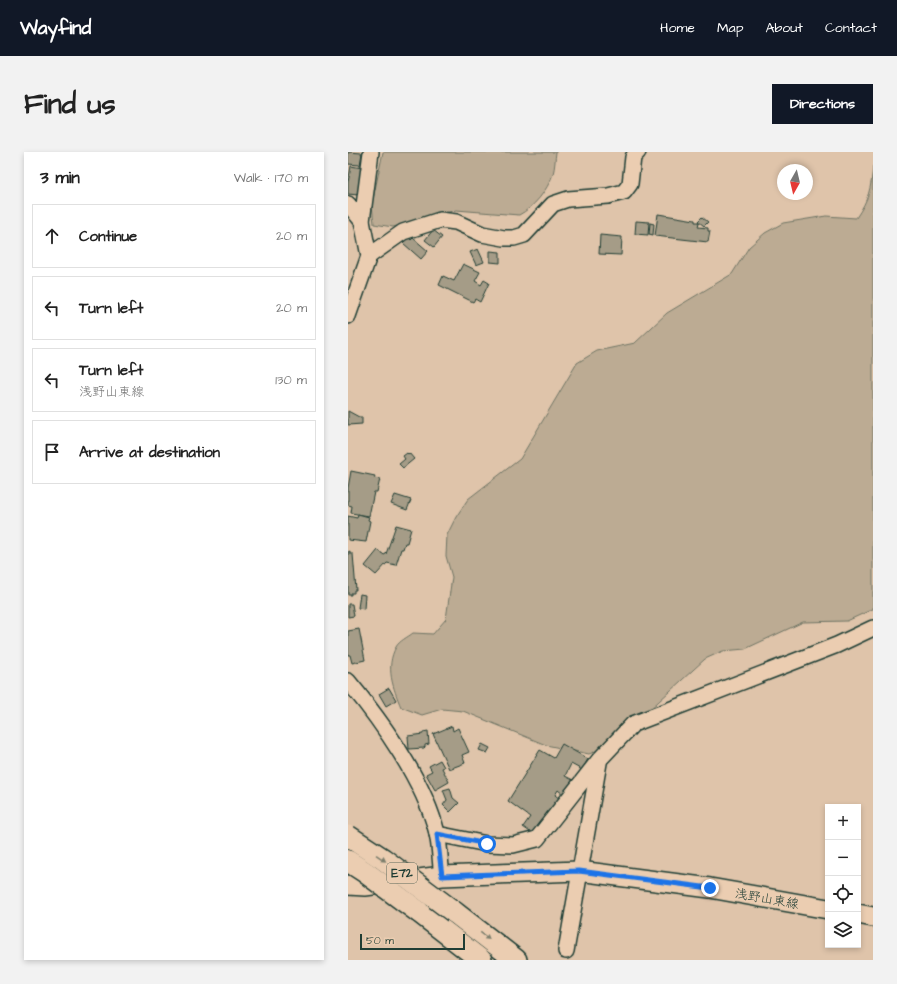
<!DOCTYPE html>
<meta charset="utf-8">
<style>
body{margin:0;font-family:"Architects Daughter","Klee One",sans-serif;background:#f2f2f2;color:#222}
.controls{position:absolute;right:12px;bottom:12px;display:grid;overflow:hidden;border-radius:0px;box-shadow:0 2px 6px #0003}
.controls button{width:36px;height:36px;display:grid;place-items:center;padding:0;border:0;border-bottom:1px solid #e0e0e0;background:#fff;color:#222;font:20px sans-serif}
.compass{position:absolute;left:429px;top:12px;width:36px;height:36px;border-radius:50%;background:#fff;box-shadow:0 2px 6px #0003;rotate:188deg}
.scale{position:absolute;left:12px;bottom:10px;width:105px;box-sizing:border-box;padding-left:4px;border:2px solid #1f3d34;border-top:0;font-size:11px;line-height:14px;white-space:nowrap;color:#1f3d34;-webkit-text-stroke:3px #ebcdb1;paint-order:stroke}
.stop{position:absolute;width:12px;height:12px;margin:-9px;border:3px solid #1a73e8;border-radius:50%;background:#fff}
.stop.end{background:#1a73e8;border-color:#fff;box-shadow:0 1px 4px #0008}
.list{margin:0;padding:0;list-style:none}
h2{display:flex;justify-content:space-between;align-items:center;height:52px;margin:0;padding:0 16px;font-size:17px}
h2 small{font-size:13px;font-weight:400;color:#767676}
.list li{display:grid;grid-template-columns:26px 1fr auto;gap:12px;align-items:center;box-sizing:border-box;height:64px;margin:0 8px 8px;padding:0 8px;border:1px solid #e0e0e0;border-radius:0px}
.list b{display:block;font-size:15px;white-space:nowrap}
.list p{margin:0;font-size:13px;white-space:nowrap;color:#767676}
.list em{font-size:13px;font-style:normal;color:#767676}
.icon{flex:none;width:22px;height:22px;fill:none;stroke:currentColor;stroke-width:2;stroke-linecap:round;stroke-linejoin:round}
.map{position:relative;flex:none;width:525px;height:808px;overflow:hidden;border-radius:0px}
header{display:flex;align-items:center;gap:24px;box-sizing:border-box;height:56px;padding:0 20px;background:#111827;color:#fff}
header strong{font-size:19px}
nav{display:flex;gap:22px;margin-inline-start:auto;font-size:14px}
.intro{display:flex;align-items:center;justify-content:space-between;box-sizing:border-box;height:96px;padding:0 24px}
h1{margin:0;font-size:28px}
.button{padding:10px 18px;border-radius:0px;background:#111827;color:#fff;font-size:14px;font-weight:700}
main{display:flex;gap:24px;padding:0 24px}
aside{flex:1;background:#fff;border-radius:0px;box-shadow:0 2px 6px #0003}
.map>svg:first-child{display:block}
.green{fill:#bcab93;stroke:#6e7464}
.building{fill:#a59c87;stroke:#1f3d34}
.lines{fill:none;stroke-linecap:round;stroke-linejoin:round}
.minor-casing{stroke:#1f3d34;stroke-width:18}
.major-casing{stroke:#1f3d34;stroke-width:22}
.highway-casing{stroke:#1f3d34;stroke-width:24}
.minor{stroke:#ebcdb1;stroke-width:15}
.major{stroke:#ebcdb1;stroke-width:19}
.highway{stroke:#ebcdb1;stroke-width:21}
.highway-bridge-casing{stroke:#1f3d34;stroke-width:24;stroke-linecap:butt}
.highway-bridge{stroke:#ebcdb1;stroke-width:21}
.oneway{fill:#7b7e6c}
.route{stroke:#1a73e8;stroke-width:5}
.labels{text-anchor:middle;stroke-width:3;stroke-linejoin:round;paint-order:stroke}
.shield{fill:#ebcdb1;stroke:#5c685a;stroke-width:1}
.shield-label{font-size:12px;font-weight:bold;fill:#1f3d34}
.street-label{font-size:13px;fill:#1f3d34;stroke:#ebcdb1}
</style>
<header>
<strong>Wayfind</strong>
<nav><a>Home</a><a>Map</a><a>About</a><a>Contact</a></nav>
</header>
<div class="intro"><h1>Find us</h1><a class="button">Directions</a></div>
<main>
<aside>
<h2>3 min<small>Walk · 170 m</small></h2>
<ul class="list">
<li><svg class="icon" aria-label="ahead" viewBox="0 0 24 24"><path d="M12 20V5M6 11l6-6 6 6"/></svg><div><b>Continue</b></div><em>20 m</em></li>
<li><svg class="icon" aria-label="left" viewBox="0 0 24 24"><path d="M17 20v-9H6M10 6l-5 5 5 5"/></svg><div><b>Turn left</b></div><em>20 m</em></li>
<li><svg class="icon" aria-label="left" viewBox="0 0 24 24"><path d="M17 20v-9H6M10 6l-5 5 5 5"/></svg><div><b>Turn left</b><p>浅野山東線</p></div><em>130 m</em></li>
<li><svg class="icon" aria-label="arrive" viewBox="0 0 24 24"><path d="M6 21V4h12l-3 4 3 4H6"/></svg><div><b>Arrive at destination</b></div></li>
</ul>
</aside>
<div class="map">
<svg width="525" height="808" viewBox="0 0 525 808">
<rect width="100%" height="100%" fill="#dfc4aa"/>
<filter id="ink" filterUnits="userSpaceOnUse"><feTurbulence type="fractalNoise" baseFrequency=".025" numOctaves="2"/><feDisplacementMap in="SourceGraphic" scale="8" xChannelSelector="R" yChannelSelector="G"/><feConvolveMatrix kernelMatrix="1 2 1 2 8 2 1 2 1" color-interpolation-filters="sRGB"/></filter>
<g filter="url(#ink)">
<g class="green">
<path d="M35,0H208C207,7 207,15 205,22C199,39 186,55 171,63L108,58L45,75L26,72L24,52Z"/>
<path d="M525,14V457L499,469L455,470L397,497L375,499L357,507L263,593L241,602L198,593L115,559L94,557L74,563L53,555C45,536 37,515 48,495C51,489 60,485 65,481L85,482L98,467L104,425L98,404L99,383L108,365L120,347L172,307L229,211L249,199L287,191L319,161L384,122L401,95L417,81L435,71L478,64L508,66C521,47 523,36 525,14Z"/>
</g>
<g class="building">
<polygon points="0,0 14,1 12,13 0,12"/>
<polygon points="3,14 14,16 10,43 0,42 0,31"/>
<polygon points="310,62 347,68 347,70 351,70 350,75 360,76 360,79 362,79 360,90 307,84"/>
<polygon points="354,65 360,70 356,74 350,69"/>
<polygon points="288,69 301,70 300,83 287,82"/>
<polygon points="302,71 306,72 305,83 301,82"/>
<polygon points="85,78 94,85 86,95 77,88"/>
<polygon points="252,83 274,85 273,103 251,102"/>
<polygon points="60,85 63,88 65,86 80,99 73,107 55,91"/>
<polygon points="130,97 136,110 128,113 122,100"/>
<polygon points="142,99 152,100 152,111 142,110"/>
<polygon points="115,112 132,120 127,129 133,133 136,128 141,131 132,150 127,147 125,150 91,133 95,124 106,129"/>
<polygon points="0,259 11,265 14,265 14,272 0,273"/>
<polygon points="59,301 60,302 61,301 66,307 55,316 51,312 57,307 55,304"/>
<polygon points="3,319 27,324 26,326 32,327 29,340 26,340 21,364 3,361 4,354 0,353 0,336"/>
<polygon points="47,343 63,348 59,358 43,352"/>
<polygon points="10,362 21,365 20,368 22,369 18,390 0,388 0,364 9,366"/>
<polygon points="48,373 63,377 59,391 57,391 55,397 53,397 48,413 39,411 28,423 17,414 30,398 36,403 38,402"/>
<polygon points="2,399 2,402 5,402 8,438 6,438 6,441 3,441 3,443 0,443 0,400"/>
<polygon points="12,442 17,443 16,457 10,456"/>
<polygon points="0,452 4,452 6,464 0,465"/>
<polygon points="11,477 17,508 4,511 2,503 0,503 0,479"/>
<polygon points="41,536 48,548 38,554 31,542"/>
<polygon points="104,574 105,579 110,576 121,600 114,603 117,611 101,617 85,582"/>
<polygon points="80,579 81,592 77,593 77,595 76,596 61,597 60,584 75,582 75,580"/>
<polygon points="134,592 142,596 139,601 131,598"/>
<polygon points="214,592 240,607 234,618 223,612 217,624 225,628 216,643 210,638 207,643 213,648 185,682 175,675 182,665 160,649 192,598 206,606"/>
<polygon points="92,608 96,615 94,616 101,630 87,638 78,622 84,619 81,614"/>
<polygon points="102,636 105,646 111,651 102,660 95,653 99,648 95,638"/>
</g>
<g class="lines">
<defs>
<g id="minor">
<polyline points="0,52 14,69"/>
<polyline points="21,104 55,80 92,68 108,70 134,82 156,86 166,86 176,83 205,52 220,47 260,44 276,40 282,32 285,5 290,0"/>
<polyline points="0,164 21,104 14,69 23,0"/>
<path d="M0,529C34,570 76,629 89,681C92,695 92,710 94,724"/>
<polyline points="89,682 139,692 165,693 189,687 251,608 285,572 489,493 525,476"/>
<polyline points="218,799 251,611"/>
</g>
<g id="major">
<polyline points="0,733 17,734 94,724 231,719 362,736 480,757"/>
<polyline points="510,762 525,765"/>
</g>
<g id="highway">
<polyline points="71,760 133,808"/>
<polyline points="106,760 168,808"/>
</g>
</defs>
<use href="#minor" class="minor-casing"/>
<use href="#major" class="major-casing"/>
<use href="#highway" class="highway-casing"/>
<use href="#minor" class="minor"/>
<use href="#major" class="major"/>
<use href="#highway" class="highway"/>
<defs>
<g id="highway-bridge">
<polyline points="0,684 35,707 106,760"/>
<polyline points="0,709 17,720 71,760"/>
</g>
</defs>
<use href="#highway-bridge" class="highway-bridge-casing"/>
<use href="#highway-bridge" class="highway-bridge"/>
</g>
<defs><path id="oneway-solid" d="M-6-.8H1V-3.2L6.5 0L1 3.2V.8H-6Z"/></defs>
<g class="oneway">
<use href="#oneway-solid" transform="translate(33 706) rotate(34)"/>
<use href="#oneway-solid" transform="translate(137 784) rotate(38)"/>
</g>
</g>
<g class="lines" filter="url(#ink)">
<polyline class="route" points="139,692 89,682 94,724 231,719 362,736"/>
</g>
<g class="labels">
<rect class="shield" x="39" y="711" width="30" height="20" rx="3"/>
<g class="shield-label">
<text x="54" y="725">E72</text>
</g>
<g class="street-label">
<text transform="translate(419 746) rotate(10)" y="5">浅野山東線</text>
</g>
</g>
</svg>
<div class="controls">
<button>+</button>
<button>−</button>
<button><svg class="icon" aria-label="locate" viewBox="0 0 24 24"><circle cx="12" cy="12" r="6"/><path d="M12 2v4M12 18v4M2 12h4M18 12h4"/></svg></button>
<button><svg class="icon" aria-label="layers" viewBox="0 0 24 24"><path d="M12 4l9 5-9 5-9-5zM3 14l9 5 9-5"/></svg></button>
</div>
<svg class="compass" viewBox="-18 -18 36 36"><path d="M0-13l5 13h-10z" fill="#e53935"/><path d="M0 13l5-13h-10z" fill="#767676"/></svg>
<div class="scale">50 m</div>
<div class="stop" style="left:139px;top:692px"></div>
<div class="stop end" style="left:362px;top:736px"></div>
</div>
</main>
